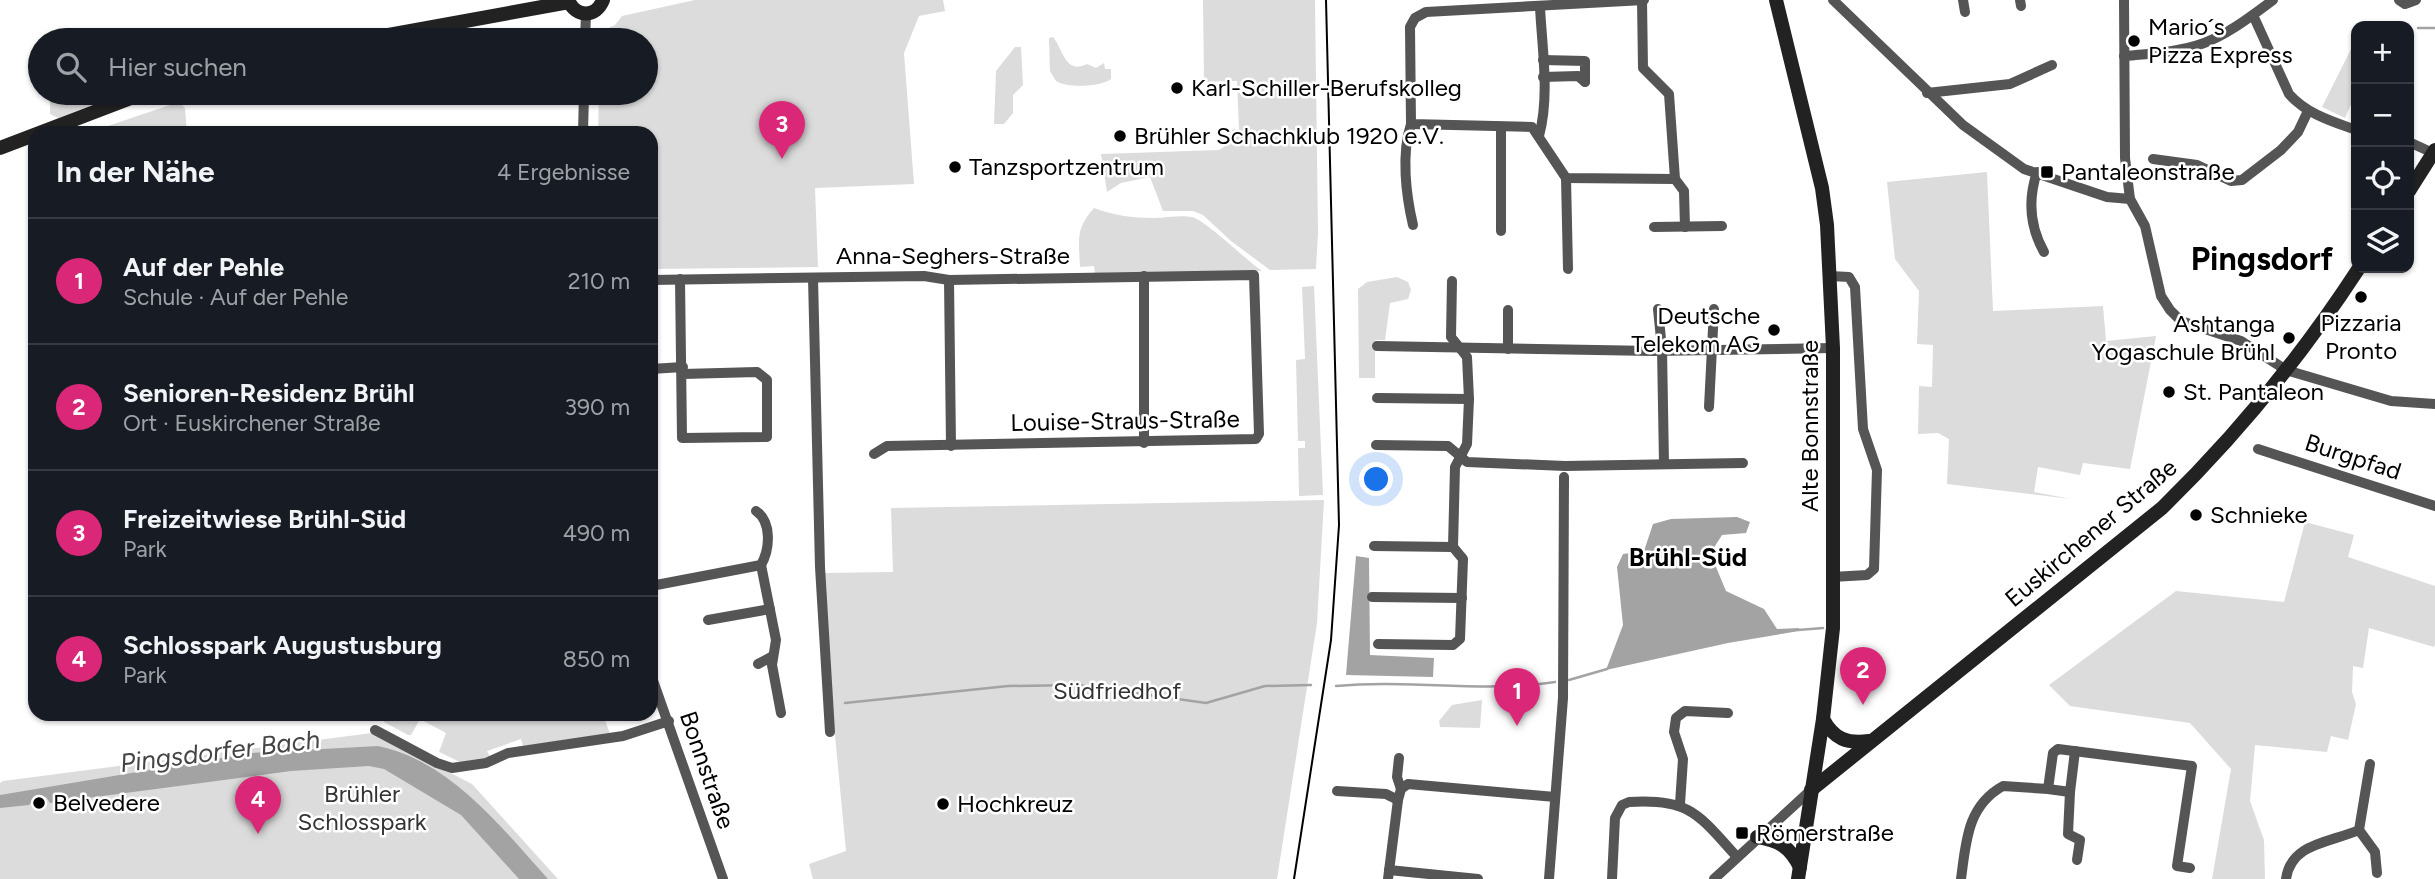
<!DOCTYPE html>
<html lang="de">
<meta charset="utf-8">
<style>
body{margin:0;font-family:Figtree,sans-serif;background:#20242c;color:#f1f3f6}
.controls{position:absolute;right:21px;top:21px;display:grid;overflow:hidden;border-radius:14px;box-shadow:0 2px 5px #0004}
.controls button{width:63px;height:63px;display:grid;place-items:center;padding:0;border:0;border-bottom:2px solid #363941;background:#171b24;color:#f1f3f6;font:35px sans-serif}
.you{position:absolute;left:1377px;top:480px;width:24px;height:24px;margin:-18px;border:5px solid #fff;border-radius:50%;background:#1a73e8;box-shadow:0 0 0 10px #1a73e833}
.badge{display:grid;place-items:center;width:46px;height:46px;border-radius:50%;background:#db2777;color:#fff;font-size:23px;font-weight:700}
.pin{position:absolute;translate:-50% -58px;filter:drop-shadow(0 2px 4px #0008)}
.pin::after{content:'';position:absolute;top:37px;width:24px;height:21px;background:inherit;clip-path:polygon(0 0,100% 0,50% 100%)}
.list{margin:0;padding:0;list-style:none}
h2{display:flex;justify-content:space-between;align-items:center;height:91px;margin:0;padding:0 28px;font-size:30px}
h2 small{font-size:23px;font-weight:400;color:#9ea1a6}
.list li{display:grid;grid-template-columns:46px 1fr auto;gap:21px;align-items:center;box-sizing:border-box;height:126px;padding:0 28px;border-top:2px solid #363941}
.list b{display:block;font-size:26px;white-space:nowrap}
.list p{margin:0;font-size:23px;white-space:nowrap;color:#9ea1a6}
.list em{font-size:23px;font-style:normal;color:#9ea1a6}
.icon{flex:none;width:38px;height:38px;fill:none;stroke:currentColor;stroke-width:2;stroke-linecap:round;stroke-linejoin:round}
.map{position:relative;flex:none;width:2435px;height:879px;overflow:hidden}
.search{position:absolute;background:#171b24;box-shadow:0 2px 5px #0004;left:28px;top:28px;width:630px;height:77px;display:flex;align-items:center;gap:18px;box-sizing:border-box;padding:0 24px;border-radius:38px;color:#9ea1a6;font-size:26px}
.panel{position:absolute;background:#171b24;box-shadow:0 2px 5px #0004;left:28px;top:126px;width:630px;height:595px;border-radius:21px}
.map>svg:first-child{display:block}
.green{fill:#dcdcdc}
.water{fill:#a3a3a3}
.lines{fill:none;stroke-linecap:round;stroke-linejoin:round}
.stream{stroke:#a3a3a3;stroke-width:2.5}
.street{stroke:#555;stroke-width:10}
.secondary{stroke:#222;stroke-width:14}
.tram{stroke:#000;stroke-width:2}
.poi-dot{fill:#000;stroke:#fff;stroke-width:2.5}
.labels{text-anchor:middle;stroke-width:5;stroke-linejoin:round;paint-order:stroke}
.poi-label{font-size:24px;fill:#000;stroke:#fff;text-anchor:start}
.street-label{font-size:24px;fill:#000;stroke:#fff}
.park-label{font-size:24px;fill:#333;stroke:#fff}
.neighbourhood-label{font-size:26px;font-weight:bold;fill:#000;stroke:#fff}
.water-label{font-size:26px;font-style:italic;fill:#444;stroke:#fff}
.district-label{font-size:32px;font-weight:bold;fill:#000;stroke:#fff}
</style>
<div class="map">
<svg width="2435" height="879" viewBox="0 0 2435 879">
<rect width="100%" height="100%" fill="#fff"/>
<g class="green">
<polygon points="695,0 943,0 945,11 919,16 904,53 914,184 815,188 818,267 651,269 651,133 598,133 599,93 646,93 646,40 600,40 600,32 615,25 622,16"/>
<polygon points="1203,0 1315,0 1318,233 1316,269 1270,270 1231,241 1203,215 1193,211 1163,211 1150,177 1121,183 1107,192 1101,154 1219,150 1224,147 1229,130 1239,129 1237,81 1204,82"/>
<path d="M1053,37C1063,49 1065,75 1087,64L1096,68L1104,63L1105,69H1111V79C1102,86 1070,89 1056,81L1050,71L1049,38Z"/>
<polygon points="2356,39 2356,93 2345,118 2322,107"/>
<polygon points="1015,47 1021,47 1023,85 1013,95 1013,113 1004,124 994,124 996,71"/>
<polygon points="93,93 112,93 113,97 58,118 50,114 50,102"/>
<polygon points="179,102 185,108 187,133 87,133"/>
<polygon points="1987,172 1993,311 2103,306 2106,341 2156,336 2130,469 2083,463 2080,475 2038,467 2034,492 2071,499 1947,484 1949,439 1938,433 1918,434 1919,386 1932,387 1933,345 1917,344 1919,291 1895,259 1887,182"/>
<path d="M1094,208C1112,215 1133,218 1153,218C1166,218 1180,215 1192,217C1205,220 1246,260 1262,271L1095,273L1094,266L1080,267C1079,240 1075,229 1094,208Z"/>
<polygon points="1397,277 1408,282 1411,290 1408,299 1390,303 1385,340 1375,340 1375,378 1359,378 1358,289 1367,282"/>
<polygon points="1314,286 1323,495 1299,496 1298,448 1305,448 1305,441 1298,441 1296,360 1305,359 1302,287"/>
<polygon points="1324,500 1317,623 1277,879 813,879 809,864 846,851 832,704 823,573 893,572 891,508"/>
<polygon points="2305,522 2354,535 2348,557 2435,586 2435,644 2434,647 2369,628 2363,668 2353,666 2352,692 2356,704 2348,740 2331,736 2327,752 2255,745 2250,801 2264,840 2265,879 2212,879 2231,769 2190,723 2070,706 2049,685 2176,591 2284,602"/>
<polygon points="1482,700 1480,728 1440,727 1439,721 1452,705"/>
<polygon points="382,714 603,714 610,734 523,746 521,739 487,751 490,757 460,762 439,752 446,733 420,719 411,735 408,735 384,722"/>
<polygon points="372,733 472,784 558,879 0,879 0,783 3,781"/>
</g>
<g class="water">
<polygon points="1737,517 1750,522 1746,533 1722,535 1715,546 1716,567 1726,591 1764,609 1777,629 1799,628 1799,631 1728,643 1606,670 1623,625 1617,567 1623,554 1644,551 1653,524 1671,519"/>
<polygon points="1356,556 1369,558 1370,655 1434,658 1433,677 1346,675"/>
<path d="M378,746C450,761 501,827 548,879H519L461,815L384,769L369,766L291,771L50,803L46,797L38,795L29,805L0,808V795L251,753Z"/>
</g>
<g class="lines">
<g class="stream">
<polyline points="2418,28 2435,28"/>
<polyline points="1798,630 1823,628"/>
<polyline points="1569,680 1607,669"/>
<path d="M1336,686C1409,679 1482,693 1555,682"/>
<polyline points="845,703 1008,686 1078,685 1206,703 1265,686 1311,685"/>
</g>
<g class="street">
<polyline points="1642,0 1643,68 1669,94 1675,179 1684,191 1685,227"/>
<polyline points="1644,0 1426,12 1415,18 1410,27 1411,124 1532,127 1566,178 1675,179"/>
<polyline points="1833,0 1963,125 2024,169 2107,197 2130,199"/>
<polyline points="1963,0 1965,12"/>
<polyline points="2020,0 2021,6"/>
<polyline points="2124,0 2125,158 2130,199 2145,226 2161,296 2170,310 2181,321 2241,341 2286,370 2391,401 2435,404"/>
<polyline points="2399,0 2405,4 2416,0"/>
<path d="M2253,15L2289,94C2307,114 2331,121 2356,130"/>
<polyline points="585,40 586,14"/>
<path d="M2124,56C2200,50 2212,46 2273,0"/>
<polyline points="1543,60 1585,61 1585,82"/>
<polyline points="1543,77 1578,76 1585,82"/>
<polyline points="1927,93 2010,84 2052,65"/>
<path d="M1411,124C1401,154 1406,195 1413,225"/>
<polyline points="1501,128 1501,231"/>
<polyline points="583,133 584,93"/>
<path d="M1539,136C1550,96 1542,48 1540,7"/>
<polyline points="2409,142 2433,153"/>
<polyline points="2153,159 2197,165 2231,181 2242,180 2281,150 2298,132 2308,111"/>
<path d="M2037,172C2028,199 2030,227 2044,252"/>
<polyline points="1566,178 1568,269"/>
<polyline points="1654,227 1722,226"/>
<polyline points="1830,276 1849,277 1855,287 1863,429 1877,470 1874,569 1867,575 1832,577"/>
<polyline points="813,278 820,567 830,732"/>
<polyline points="680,279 682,438 767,437 767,380 757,372 683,374"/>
<polyline points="651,280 924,276 949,280 1254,275 1259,434 1256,439 887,446 874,454"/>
<polyline points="949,280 951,446"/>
<polyline points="1658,309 1662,349 1664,463"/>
<polyline points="1377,346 1653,351 1833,348"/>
<polyline points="1508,349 1508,310"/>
<polyline points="651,369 683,367"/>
<polyline points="1377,398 1469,399"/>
<polyline points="1709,407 1714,309"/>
<polyline points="1144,443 1144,276"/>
<polyline points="1376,445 1448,446 1467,462 1565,466 1743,463"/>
<polyline points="2258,449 2435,506"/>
<polyline points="1374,546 1453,547"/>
<polyline points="761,565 776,640 772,665 781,713"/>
<path d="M651,586L761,565C770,549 772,522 756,511"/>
<polyline points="1372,597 1462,598"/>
<polyline points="708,620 770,609"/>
<polyline points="1378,644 1453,645 1460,639 1463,559 1453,547 1455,467 1467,444 1469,399 1467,357 1451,337 1452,281"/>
<polyline points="758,664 773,656"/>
<polyline points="651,675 723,879"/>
<polyline points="375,730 437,763 452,768 486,763 508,753 623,736 669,721"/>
<polyline points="1399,758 1397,777 1401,789"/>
<polyline points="2048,789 2070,792 2075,751"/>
<polyline points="1337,791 1386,794 1398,800"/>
<polyline points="2070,792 2068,834 2080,840 2077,860"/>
<polyline points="1680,804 1683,759 1674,732 1676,718 1685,711 1728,713"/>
<polyline points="2359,830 2370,764"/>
<polyline points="1389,870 1478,879"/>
<polyline points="1388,879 1398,800 1401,789 1408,784 1555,797"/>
<polyline points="1549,879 1563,698 1564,477"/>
<path d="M1612,879L1615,818L1622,805L1629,802C1690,798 1699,815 1737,857"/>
<polyline points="1714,879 1811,790"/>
<path d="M1961,879C1966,842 1967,806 2003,786L2048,789L2053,753L2058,749L2192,766L2177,866L2190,868"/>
<path d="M2286,879C2291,843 2329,843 2359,830L2375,852L2377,873"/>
</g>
<g class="secondary">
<path d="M568,0C576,18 596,18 603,0"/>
<polyline points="1776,0 1822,188 1827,225 1833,348 1833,628 1823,719 1798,879"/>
<polyline points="361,40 569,2"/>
<polyline points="0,148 144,93"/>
<polyline points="2409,191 2435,150"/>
<path d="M1823,719C1834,739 1847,744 1869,741"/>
<path d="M1811,790L2162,508C2236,436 2303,354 2359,268"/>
<path d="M1757,837C1779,840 1790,847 1800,867"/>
</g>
<polyline class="tram" points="1294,879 1331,640 1339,525 1326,0"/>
</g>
<g class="poi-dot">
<circle cx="2134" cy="41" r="7"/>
<circle cx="1177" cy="88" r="7"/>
<circle cx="1120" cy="136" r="7"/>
<circle cx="955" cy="167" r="7"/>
<rect x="2040" y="165" width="14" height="14" rx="3.5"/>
<circle cx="2361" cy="297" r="7"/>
<circle cx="1774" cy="330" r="7"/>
<circle cx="2289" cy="338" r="7"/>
<circle cx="2169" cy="392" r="7"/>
<circle cx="2196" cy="515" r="7"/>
<circle cx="39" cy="803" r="7"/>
<circle cx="943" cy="804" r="7"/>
<rect x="1735" y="826" width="14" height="14" rx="3.5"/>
</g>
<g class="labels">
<g class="poi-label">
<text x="2148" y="35">Mario´s<tspan x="2148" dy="28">Pizza Express</tspan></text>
<text x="1191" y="96">Karl-Schiller-Berufskolleg</text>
<text x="1134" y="144">Brühler Schachklub 1920 e.V.</text>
<text x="969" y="175">Tanzsportzentrum</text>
<text x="2061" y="180">Pantaleonstraße</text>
<text x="1760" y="324" text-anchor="end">Deutsche<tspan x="1760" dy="28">Telekom AG</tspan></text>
<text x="2361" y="331" text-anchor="middle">Pizzaria<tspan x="2361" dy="28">Pronto</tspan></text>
<text x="2275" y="332" text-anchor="end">Ashtanga<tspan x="2275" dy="28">Yogaschule Brühl</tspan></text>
<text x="2183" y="400">St. Pantaleon</text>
<text x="2210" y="523">Schnieke</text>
<text x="53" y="811">Belvedere</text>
<text x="957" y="812">Hochkreuz</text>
<text x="1756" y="841">Römerstraße</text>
</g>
<g class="street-label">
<text x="953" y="264">Anna-Seghers-Straße</text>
<text transform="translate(1125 421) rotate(-1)" y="8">Louise-Straus-Straße</text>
<text transform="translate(1810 426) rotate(-90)" y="8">Alte Bonnstraße</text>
<text transform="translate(2353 457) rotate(18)" y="8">Burgpfad</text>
<text transform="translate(2091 533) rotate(-40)" y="8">Euskirchener Straße</text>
<text transform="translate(707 770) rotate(71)" y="8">Bonnstraße</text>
</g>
<g class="park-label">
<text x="1117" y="699">Südfriedhof</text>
<text x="362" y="802">Brühler<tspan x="362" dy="28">Schlosspark</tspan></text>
</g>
<g class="neighbourhood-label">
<text x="1688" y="566">Brühl-Süd</text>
</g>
<g class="water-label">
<text transform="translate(220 751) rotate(-7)" y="9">Pingsdorfer Bach</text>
</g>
<g class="district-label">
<text x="2262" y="270">Pingsdorf</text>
</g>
</g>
</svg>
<div class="controls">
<button>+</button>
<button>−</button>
<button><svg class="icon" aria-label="locate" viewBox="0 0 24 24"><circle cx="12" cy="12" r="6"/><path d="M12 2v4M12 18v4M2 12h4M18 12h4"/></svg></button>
<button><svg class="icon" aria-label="layers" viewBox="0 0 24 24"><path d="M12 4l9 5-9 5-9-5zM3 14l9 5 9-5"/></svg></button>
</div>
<div class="you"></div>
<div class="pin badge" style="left:1517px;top:726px">1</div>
<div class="pin badge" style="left:1863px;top:705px">2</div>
<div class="pin badge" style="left:782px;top:159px">3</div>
<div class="pin badge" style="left:258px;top:834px">4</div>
<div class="search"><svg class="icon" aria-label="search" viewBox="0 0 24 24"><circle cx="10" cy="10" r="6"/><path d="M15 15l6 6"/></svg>Hier suchen</div>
<section class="panel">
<h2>In der Nähe<small>4 Ergebnisse</small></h2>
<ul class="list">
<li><span class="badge">1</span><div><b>Auf der Pehle</b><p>Schule · Auf der Pehle</p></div><em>210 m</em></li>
<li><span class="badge">2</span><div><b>Senioren-Residenz Brühl</b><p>Ort · Euskirchener Straße</p></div><em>390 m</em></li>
<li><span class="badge">3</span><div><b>Freizeitwiese Brühl-Süd</b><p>Park</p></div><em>490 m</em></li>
<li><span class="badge">4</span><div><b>Schlosspark Augustusburg</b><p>Park</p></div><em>850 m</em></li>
</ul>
</section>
</div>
